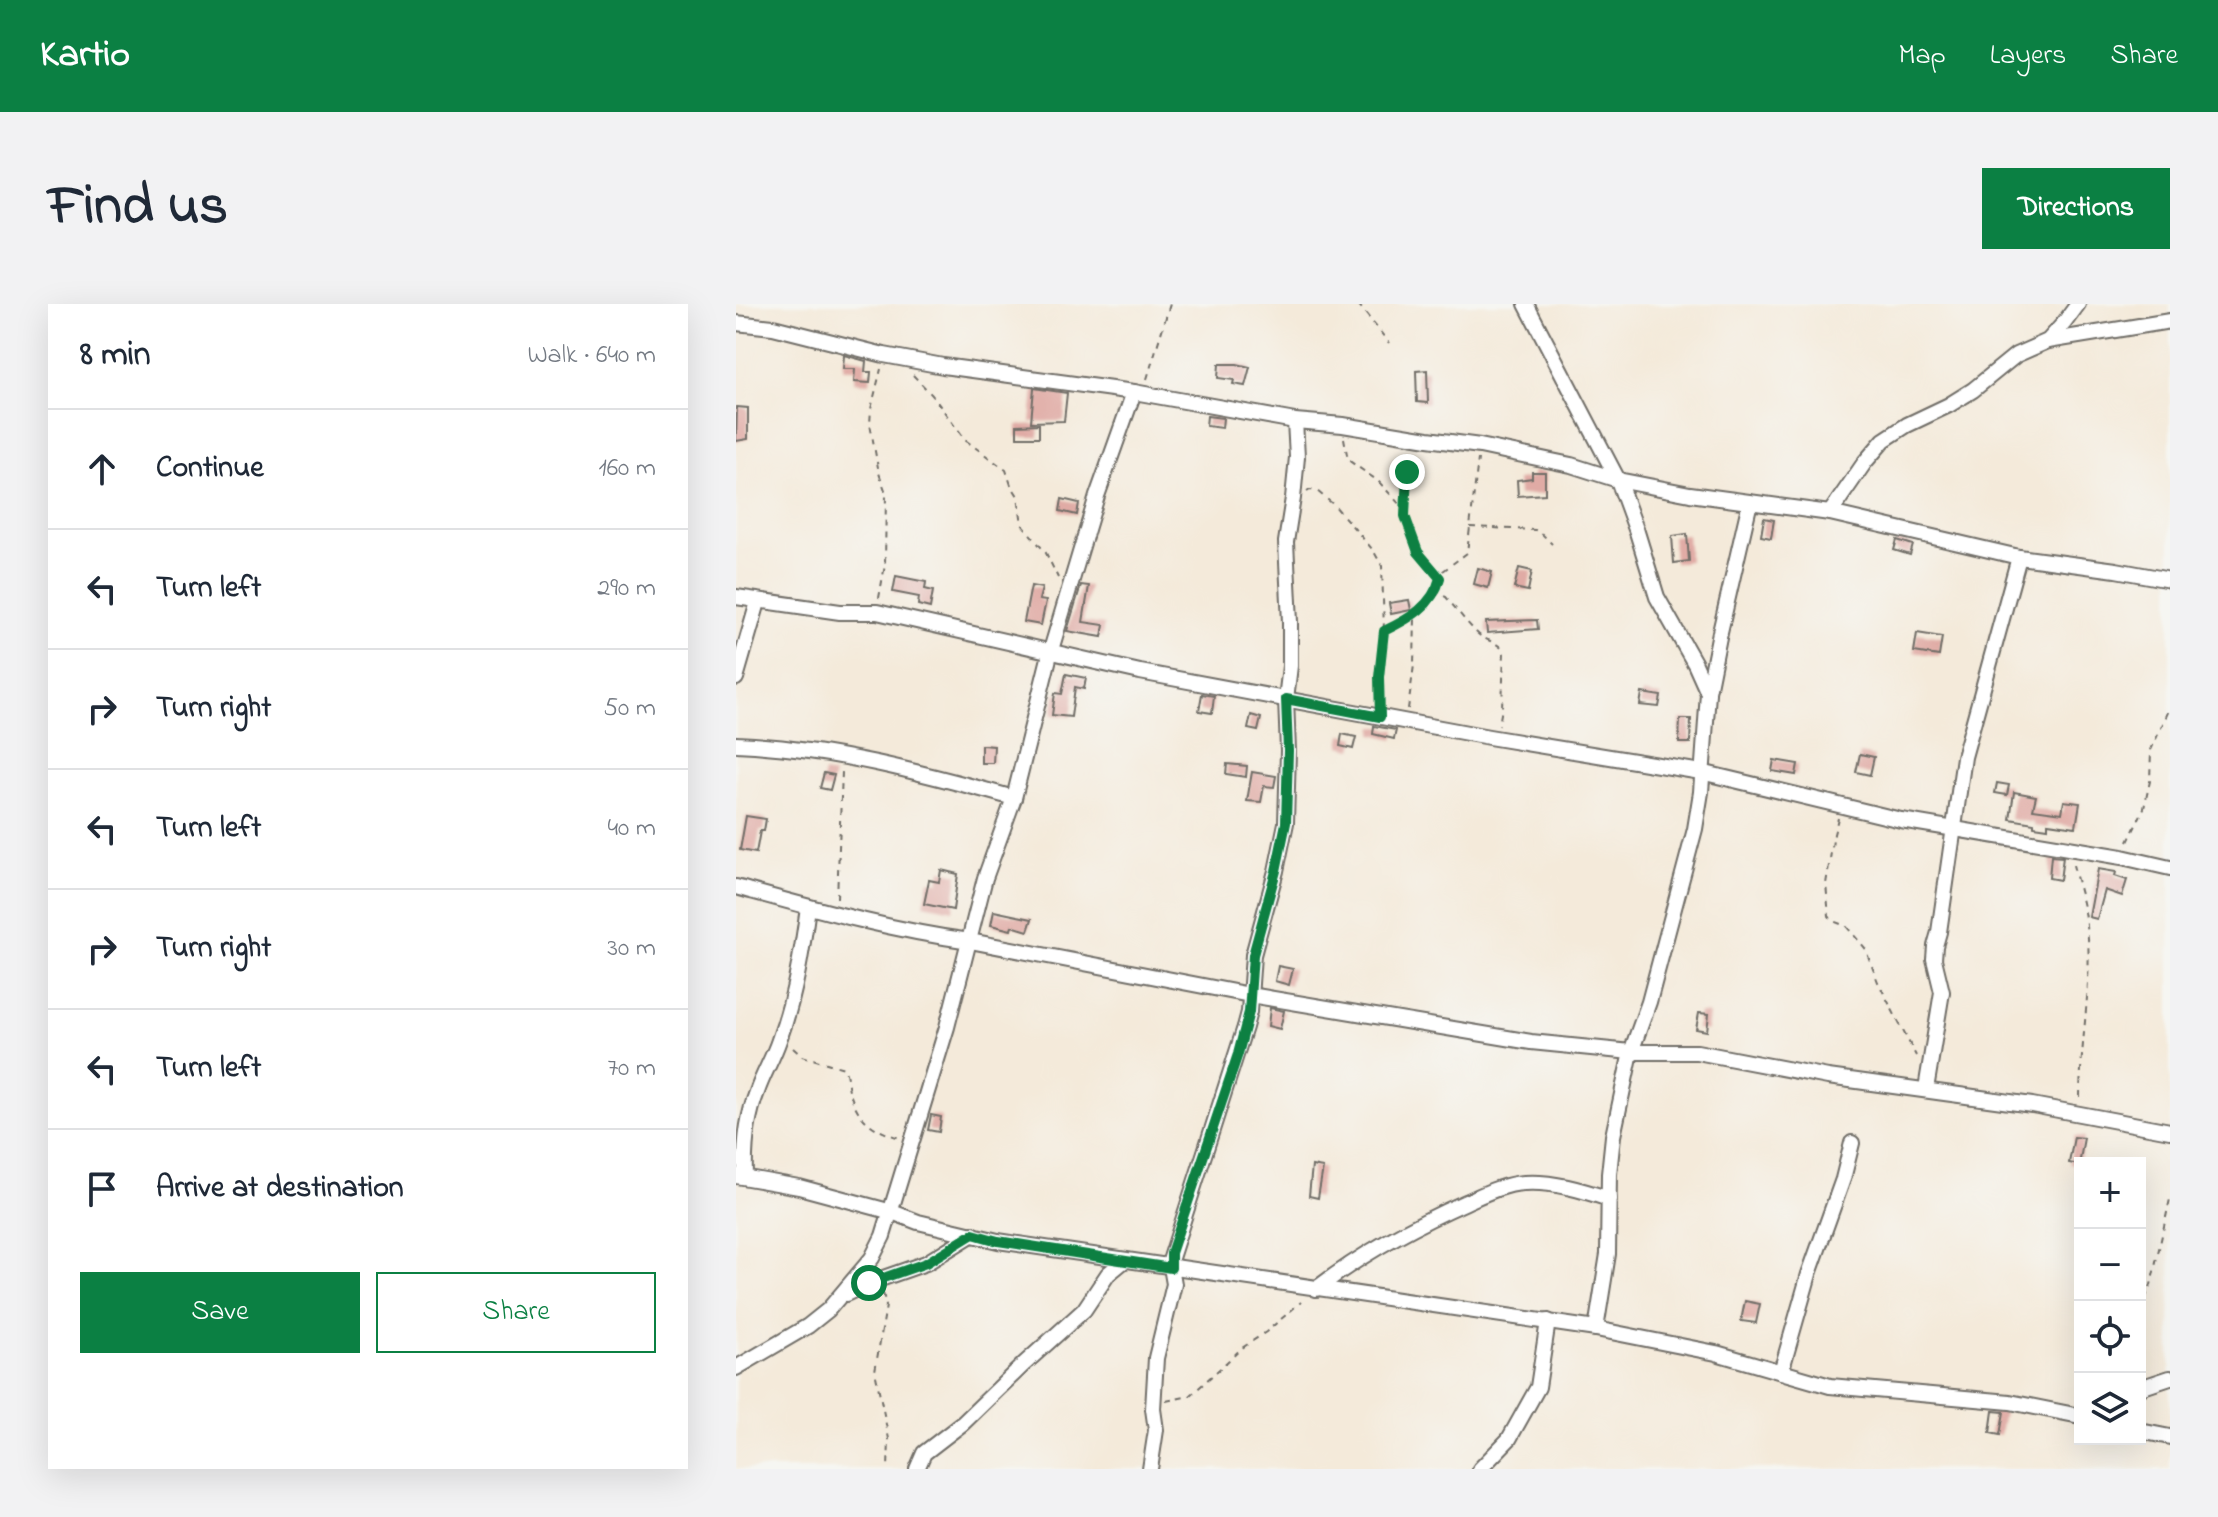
<!DOCTYPE html>
<meta charset="utf-8">
<style>
body{margin:0;font-family:"Indie Flower",sans-serif;background:#f2f2f3;color:#1f2937}
.controls{position:absolute;right:24px;bottom:24px;display:grid;overflow:hidden;border-radius:0px;box-shadow:0 8px 32px #0002}
.controls button{width:72px;height:72px;display:grid;place-items:center;padding:0;border:0;border-bottom:2px solid #e0e1e3;background:#fff;color:#1f2937;font:40px sans-serif}
.stop{position:absolute;width:24px;height:24px;margin:-18px;border:6px solid #0b8043;border-radius:50%;background:#fff}
.stop.end{background:#0b8043;border-color:#fff;box-shadow:0 2px 8px #0008}
.list{margin:0;padding:0;list-style:none}
h2{display:flex;justify-content:space-between;align-items:center;height:104px;margin:0;padding:0 32px;font-size:34px}
h2 small{font-size:26px;font-weight:400;color:#747a83}
.list li{display:grid;grid-template-columns:52px 1fr auto;gap:24px;align-items:center;box-sizing:border-box;height:120px;padding:0 32px;border-top:2px solid #e0e1e3}
.list b{display:block;font-size:30px;white-space:nowrap}
.list em{font-size:26px;font-style:normal;color:#747a83}
.actions{display:flex;gap:16px;padding:24px 32px}
.actions a{flex:1;padding:18px 0;border:2px solid #0b8043;border-radius:0px;text-align:center;font-size:28px;color:#0b8043}
.actions .main{background:#0b8043;color:#fff}
.icon{flex:none;width:44px;height:44px;fill:none;stroke:currentColor;stroke-width:2;stroke-linecap:round;stroke-linejoin:round}
.map{position:relative;flex:none;width:1434px;height:1165px;overflow:hidden;border-radius:0px}
header{display:flex;align-items:center;gap:48px;box-sizing:border-box;height:112px;padding:0 40px;background:#0b8043;color:#fff}
header strong{font-size:38px}
nav{display:flex;gap:44px;margin-inline-start:auto;font-size:28px}
.intro{display:flex;align-items:center;justify-content:space-between;box-sizing:border-box;height:192px;padding:0 48px}
h1{margin:0;font-size:56px}
.button{padding:20px 36px;border-radius:0px;background:#0b8043;color:#fff;font-size:28px;font-weight:700}
main{display:flex;gap:48px;padding:0 48px}
aside{flex:1;background:#fff;border-radius:0px;box-shadow:0 8px 32px #0002}
.map>svg:first-child{display:block}
.building{fill:#e0aba5}
.lines{fill:none;stroke-linecap:round;stroke-linejoin:round}
.street-casing{stroke:#716e68;stroke-width:18}
.path{stroke:#716e68;stroke-width:2;stroke-dasharray:6 6;stroke-linecap:butt}
.street{stroke:#fff;stroke-width:14}
.route{stroke:#0b8043;stroke-width:10}
</style>
<header>
<strong>Kartio</strong>
<nav><a>Map</a><a>Layers</a><a>Share</a></nav>
</header>
<div class="intro"><h1>Find us</h1><a class="button">Directions</a></div>
<main>
<aside>
<h2>8 min<small>Walk · 640 m</small></h2>
<ul class="list">
<li><svg class="icon" aria-label="ahead" viewBox="0 0 24 24"><path d="M12 20V5M6 11l6-6 6 6"/></svg><div><b>Continue</b></div><em>160 m</em></li>
<li><svg class="icon" aria-label="left" viewBox="0 0 24 24"><path d="M17 20v-9H6M10 6l-5 5 5 5"/></svg><div><b>Turn left</b></div><em>290 m</em></li>
<li><svg class="icon" aria-label="right" viewBox="0 0 24 24"><path d="M7 20v-9h11M14 6l5 5-5 5"/></svg><div><b>Turn right</b></div><em>50 m</em></li>
<li><svg class="icon" aria-label="left" viewBox="0 0 24 24"><path d="M17 20v-9H6M10 6l-5 5 5 5"/></svg><div><b>Turn left</b></div><em>40 m</em></li>
<li><svg class="icon" aria-label="right" viewBox="0 0 24 24"><path d="M7 20v-9h11M14 6l5 5-5 5"/></svg><div><b>Turn right</b></div><em>30 m</em></li>
<li><svg class="icon" aria-label="left" viewBox="0 0 24 24"><path d="M17 20v-9H6M10 6l-5 5 5 5"/></svg><div><b>Turn left</b></div><em>70 m</em></li>
<li><svg class="icon" aria-label="arrive" viewBox="0 0 24 24"><path d="M6 21V4h12l-3 4 3 4H6"/></svg><div><b>Arrive at destination</b></div></li>
</ul>
<div class="actions"><a class="main">Save</a><a>Share</a></div>
</aside>
<div class="map">
<svg width="1434" height="1165" viewBox="0 0 1434 1165">
<rect width="100%" height="100%" fill="#f6f6f2"/>
<filter id="ink" filterUnits="userSpaceOnUse"><feTurbulence type="fractalNoise" baseFrequency=".0125" numOctaves="2"/><feDisplacementMap in="SourceGraphic" scale="16" xChannelSelector="R" yChannelSelector="G"/><feConvolveMatrix kernelMatrix="1 2 1 2 8 2 1 2 1" color-interpolation-filters="sRGB"/></filter>
<filter id="wash" filterUnits="userSpaceOnUse"><feTurbulence type="fractalNoise" baseFrequency=".006" numOctaves="4" result="noise"/><feDisplacementMap in="SourceGraphic" scale="32" xChannelSelector="R" yChannelSelector="G"/><feGaussianBlur stdDeviation="1.8" result="paint"/><feColorMatrix in="noise" values="0 0 0 0 0 0 0 0 0 0 0 0 0 0 0 0 0 1.4 0 .05"/><feComposite in="paint" operator="in"/></filter>
<g filter="url(#wash)">
<rect width="100%" height="100%" fill="#f4eada"/>
<g id="blocks">
<g class="building">
<polygon points="108,51 130,57 129,68 135,68 134,79 118,78 119,65 107,65"/>
<polygon points="483,60 501,60 514,63 509,82 497,80 498,76 482,74"/>
<polygon points="691,66 692,99 681,98 680,67"/>
<polygon points="298,84 331,89 328,117 295,118"/>
<polygon points="1,103 12,104 12,135 0,137"/>
<polygon points="471,112 487,114 486,124 470,122"/>
<polygon points="303,120 303,133 281,133 281,121"/>
<polygon points="796,168 809,168 809,190 782,192 781,176 796,174"/>
<polygon points="326,195 343,199 341,211 324,207"/>
<polygon points="1028,214 1038,216 1035,234 1025,232"/>
<polygon points="951,230 953,257 938,259 936,232"/>
<polygon points="1161,236 1177,241 1174,251 1158,246"/>
<polygon points="742,264 756,268 752,284 738,280"/>
<polygon points="783,264 796,267 792,287 778,284"/>
<polygon points="160,272 190,278 189,285 197,287 194,304 182,301 183,293 157,288"/>
<polygon points="345,281 353,282 347,318 368,321 366,333 331,327"/>
<polygon points="295,282 306,284 303,296 310,297 305,321 288,318"/>
<polygon points="673,296 675,306 655,310 653,299"/>
<polygon points="801,316 802,325 751,329 750,318"/>
<polygon points="1181,329 1206,333 1203,352 1178,348"/>
<polygon points="330,370 350,374 348,385 339,383 335,413 316,411 319,389 326,390"/>
<polygon points="906,389 925,392 923,403 904,401"/>
<polygon points="466,390 478,392 476,409 463,407"/>
<polygon points="515,411 525,414 522,427 512,425"/>
<polygon points="944,415 955,415 954,439 943,439"/>
<polygon points="638,422 660,426 658,435 637,430"/>
<polygon points="606,430 620,433 617,445 604,442"/>
<polygon points="245,441 258,442 257,459 245,459"/>
<polygon points="1124,450 1138,453 1134,471 1120,468"/>
<polygon points="1038,456 1062,460 1060,471 1036,467"/>
<polygon points="491,460 511,462 510,473 490,470"/>
<polygon points="516,468 540,472 538,483 528,482 525,498 511,497"/>
<polygon points="88,469 98,471 94,486 84,484"/>
<polygon points="1261,479 1273,481 1271,491 1259,489"/>
<polygon points="1278,488 1300,492 1297,505 1326,509 1328,497 1344,499 1340,523 1312,519 1312,524 1298,522 1298,519 1274,515"/>
<polygon points="10,512 30,515 28,527 24,527 20,549 4,546"/>
<polygon points="1315,552 1327,553 1324,576 1313,574"/>
<polygon points="1362,565 1380,568 1379,572 1391,576 1386,592 1369,586 1361,615 1353,613"/>
<polygon points="205,566 222,570 217,606 188,600 193,576 203,578"/>
<polygon points="258,607 296,615 292,627 276,622 275,626 255,621"/>
<polygon points="542,662 557,665 553,681 539,677"/>
<polygon points="534,704 548,707 544,725 532,722"/>
<polygon points="963,709 973,710 971,727 960,725"/>
<polygon points="195,811 205,813 203,828 192,826"/>
<polygon points="1338,833 1348,834 1343,861 1333,859"/>
<polygon points="576,862 587,864 582,894 573,892"/>
<polygon points="1009,997 1024,1000 1020,1019 1005,1017"/>
<polygon points="1257,1107 1268,1108 1264,1131 1254,1129"/>
</g>
</g>
</g>
<g filter="url(#ink)">
<use href="#blocks" fill-opacity="0" stroke="#716e68" stroke-width="2"/>
<g class="lines">
<defs>
<g id="street">
<polyline points="790,0 882,176 901,228 921,293 959,360 972,389 965,488 959,525 913,698 895,748 877,832 873,870 872,950 860,1025"/>
<polyline points="0,19 37,23 148,51 207,62 398,88 559,117 607,121 692,135 744,142 835,161 882,176 954,190 1094,209 1283,253 1380,266 1434,276"/>
<polyline points="1312,37 1434,17"/>
<polyline points="1094,209 1129,158 1148,136 1171,121 1213,101 1237,86 1280,51 1312,37 1328,19 1342,0"/>
<polyline points="0,293 104,308 141,308 404,368 753,433 965,468 1165,516 1386,553 1434,564"/>
<polyline points="0,374 22,298"/>
<polyline points="972,388 984,328 1014,198"/>
<path d="M0,440C94,444 188,469 278,494"/>
<path d="M0,583C77,604 154,626 234,637L514,691L795,738L895,748H961L1092,773L1296,801L1434,827"/>
<polyline points="1190,785 1206,688 1198,655 1199,642 1203,628 1228,453 1283,253"/>
<polyline points="0,872 63,883 156,908 182,918 262,937 860,1025 980,1049 1094,1082 1274,1098 1344,1112"/>
<path d="M9,873C8,844 10,816 21,788C27,770 37,754 43,736C59,693 66,648 72,603"/>
<path d="M580,985C627,949 676,922 730,898C748,890 768,880 788,879C816,877 846,886 873,895"/>
<polyline points="110,990 133,979 190,959 237,930"/>
<polyline points="0,1064 72,1022 92,1006 136,954 147,932 211,723 249,574 278,494 315,346 361,192 398,88"/>
<polyline points="1045,1068 1073,970 1107,875 1116,839"/>
<polyline points="1404,1084 1434,1074"/>
<polyline points="1404,1127 1434,1133"/>
<polyline points="181,1165 188,1149 227,1119 288,1060 348,1006 372,970 389,956"/>
<polyline points="414,1165 420,1126 417,1105 420,1054 438,980 434,957 509,723 513,708 517,651 540,567 550,519 552,447 550,395 554,362 554,318 550,238 557,194 561,153 559,117"/>
<polyline points="744,1165 773,1135 802,1083 812,1017"/>
</g>
</defs>
<use href="#street" class="street-casing"/>
<g class="path">
<polyline points="622,0 653,39"/>
<polyline points="177,71 196,91 229,136 270,166 275,181 282,192 286,220 310,249 322,274"/>
<polyline points="411,75 434,0"/>
<polyline points="608,134 612,156 642,177 668,205"/>
<polyline points="673,146 669,212 682,248 703,273"/>
<polyline points="571,188 574,186 581,187 598,201 637,246 646,262 648,327 644,361 644,399"/>
<polyline points="734,223 799,226 805,229 816,240"/>
<polyline points="700,290 707,267 731,249 742,155"/>
<polyline points="143,294 149,261 150,189 143,169 134,120 135,105 145,65"/>
<path d="M649,327L675,314L697,292L703,290L710,293C720,305 730,318 741,329C749,337 761,337 768,347L766,404L763,421"/>
<polyline points="672,405 678,361 679,312"/>
<polyline points="1102,514 1098,530 1090,580 1093,612 1097,617 1110,622 1129,644 1142,678 1180,752"/>
<polyline points="1392,538 1408,504 1414,477 1415,446 1434,404"/>
<path d="M1337,561C1342,581 1349,601 1351,622C1357,680 1344,738 1344,796"/>
<polyline points="101,594 106,468"/>
<path d="M57,744L66,752L108,764C112,772 111,781 114,789C123,817 137,826 164,834"/>
<polyline points="147,989 150,1002 139,1067 153,1135 152,1165"/>
<polyline points="1404,1006 1415,981 1434,895"/>
<polyline points="430,1097 454,1092 506,1044 530,1028 565,998"/>
</g>
<use href="#street" class="street"/>
</g>
</g>
<g class="lines" filter="url(#ink)">
<path class="route" d="M133,979L190,959L237,930L262,937L435,964V949L502,750L513,708L517,651L540,567L550,519L552,447L550,395L644,413L643,373L648,327C673,315 697,302 704,274L682,248L669,212L671,168"/>
</g>
</svg>
<div class="controls">
<button>+</button>
<button>−</button>
<button><svg class="icon" aria-label="locate" viewBox="0 0 24 24"><circle cx="12" cy="12" r="6"/><path d="M12 2v4M12 18v4M2 12h4M18 12h4"/></svg></button>
<button><svg class="icon" aria-label="layers" viewBox="0 0 24 24"><path d="M12 4l9 5-9 5-9-5zM3 14l9 5 9-5"/></svg></button>
</div>
<div class="stop" style="left:133px;top:979px"></div>
<div class="stop end" style="left:671px;top:168px"></div>
</div>
</main>
